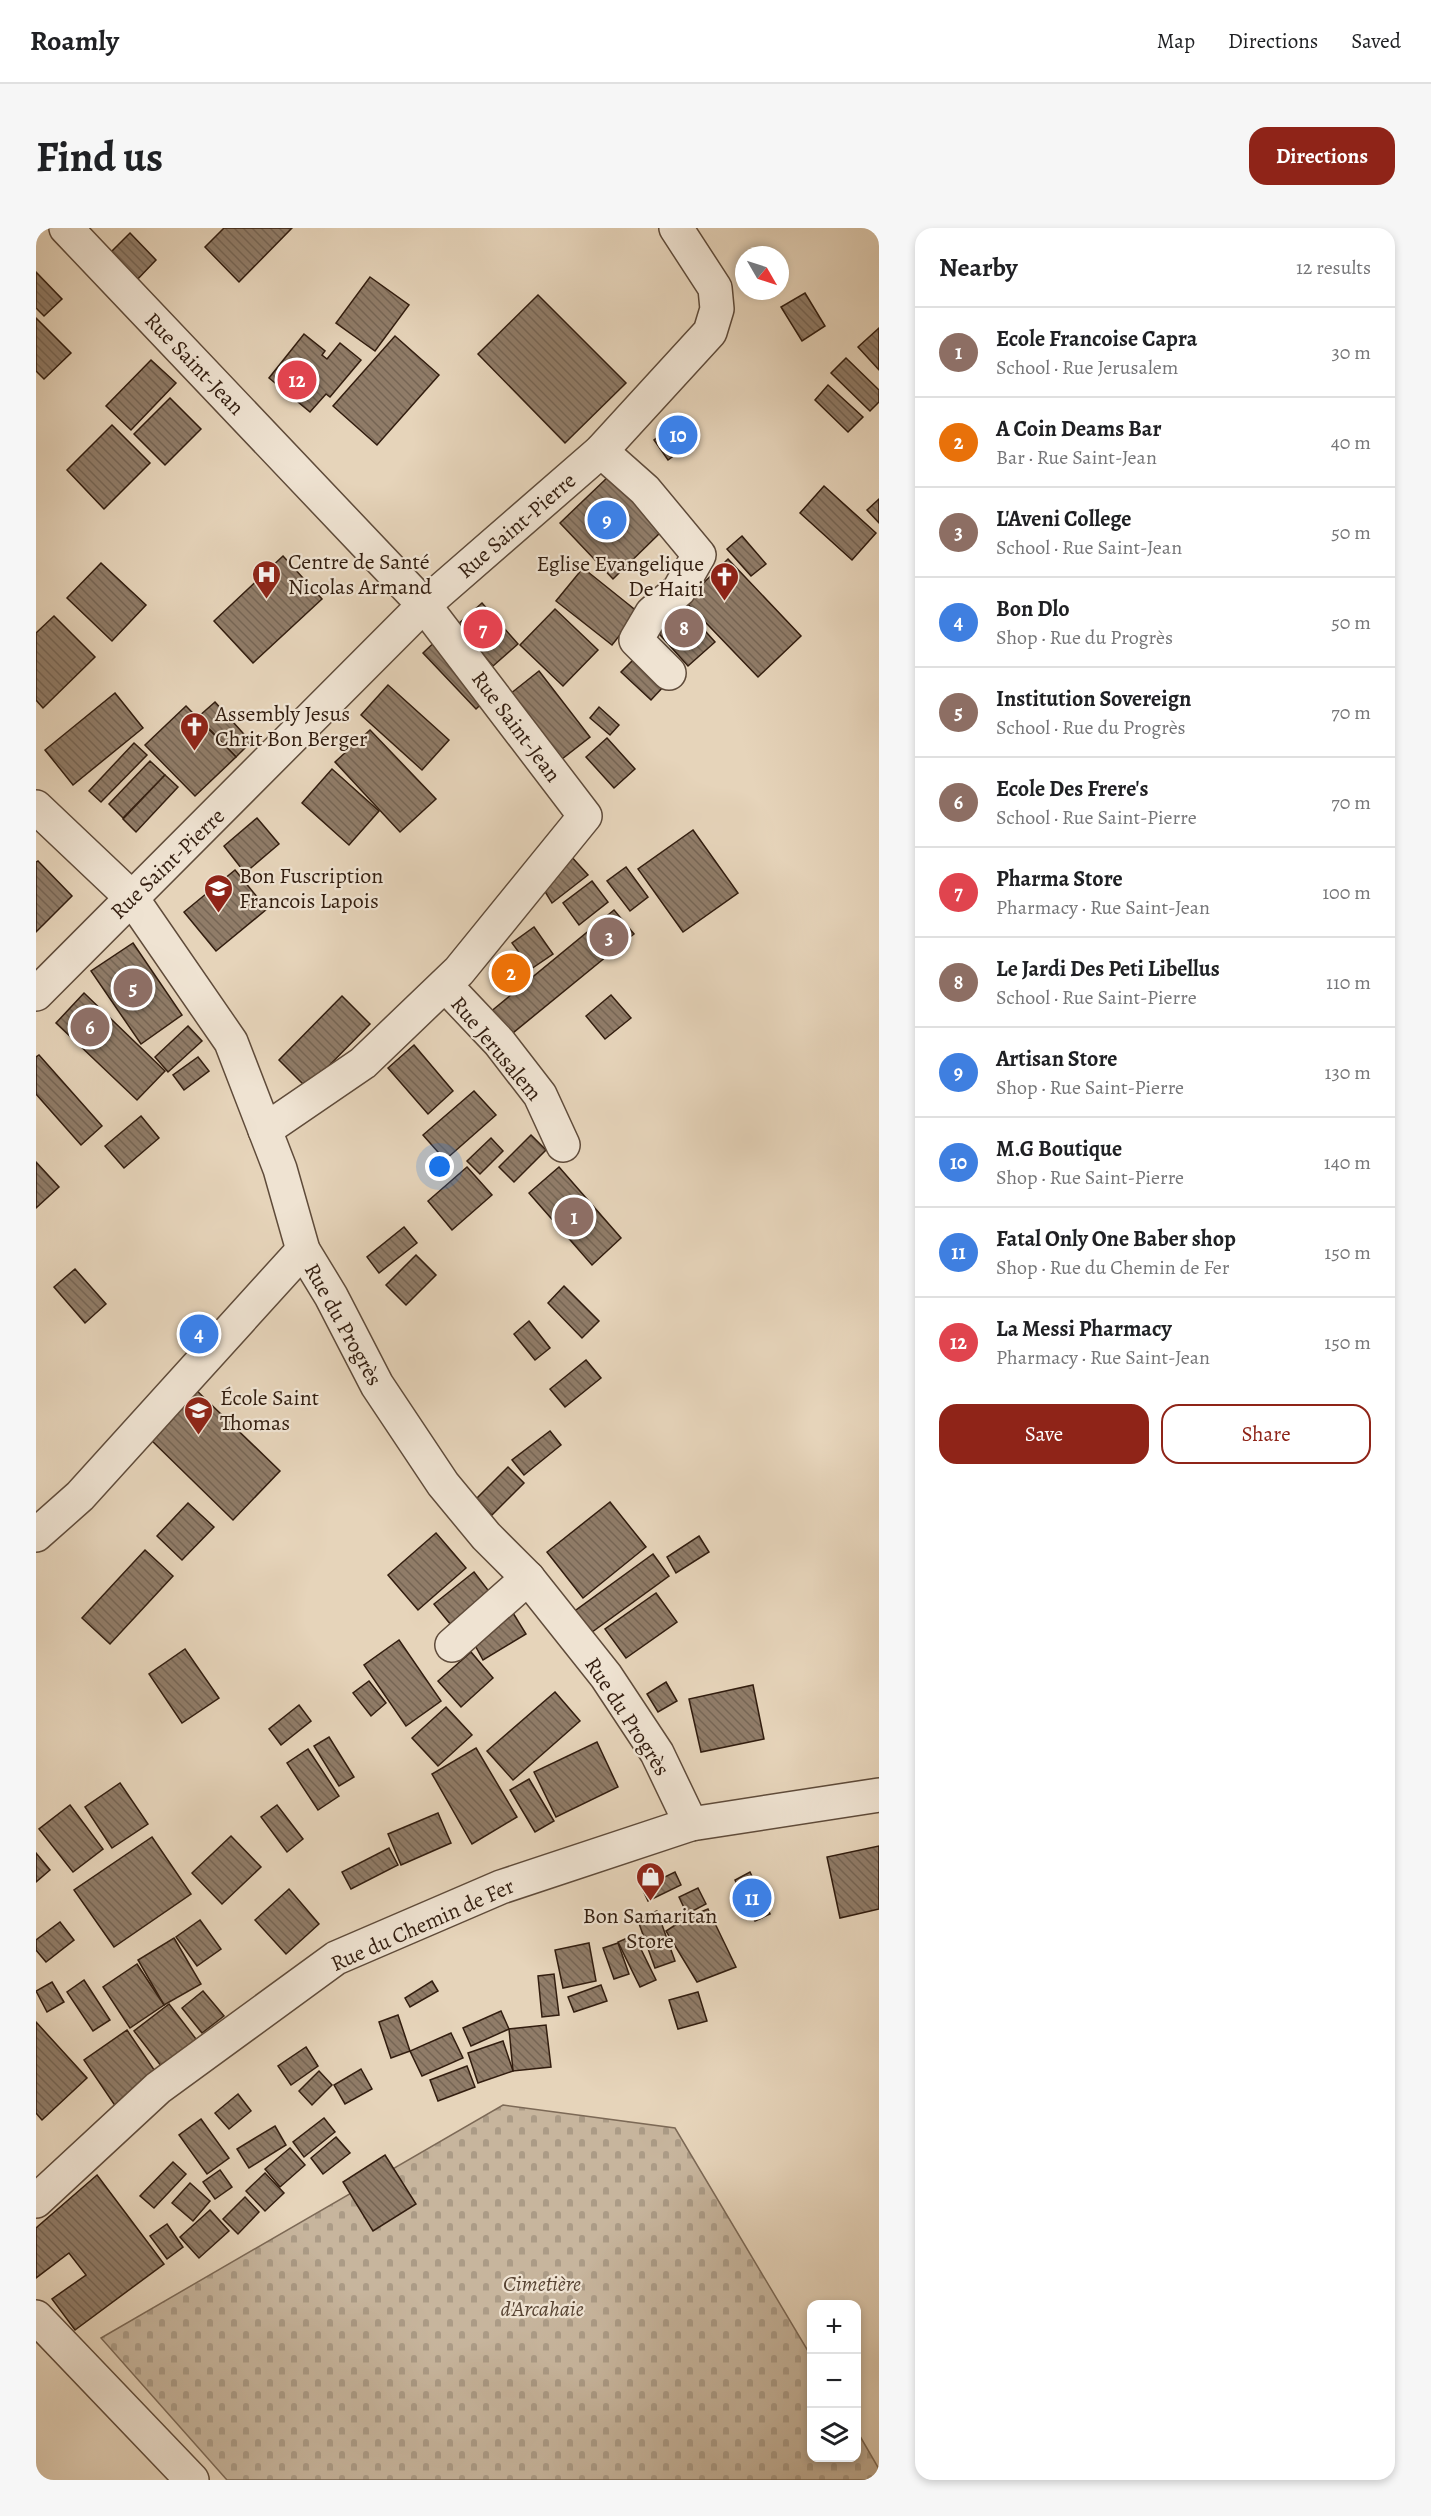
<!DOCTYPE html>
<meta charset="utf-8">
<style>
body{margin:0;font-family:Alegreya,serif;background:#f6f6f6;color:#202124}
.controls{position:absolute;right:18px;bottom:18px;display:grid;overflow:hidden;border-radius:12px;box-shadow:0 3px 9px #0003}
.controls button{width:54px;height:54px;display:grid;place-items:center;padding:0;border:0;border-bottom:2px solid #e0e0e0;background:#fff;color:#202124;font:30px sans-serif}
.compass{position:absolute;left:699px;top:18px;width:54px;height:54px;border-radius:50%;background:#fff;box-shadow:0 3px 9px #0003;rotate:129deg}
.you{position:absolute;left:404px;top:939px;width:21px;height:21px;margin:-15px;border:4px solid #fff;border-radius:50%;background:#1a73e8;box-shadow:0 0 0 9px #1a73e833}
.badge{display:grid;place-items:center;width:39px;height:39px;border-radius:50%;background:#8f2418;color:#fff;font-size:20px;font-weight:700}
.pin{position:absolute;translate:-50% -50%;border:3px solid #fff;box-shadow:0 2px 6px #0006}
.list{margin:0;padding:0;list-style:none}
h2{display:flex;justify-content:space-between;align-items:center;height:78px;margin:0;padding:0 24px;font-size:26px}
h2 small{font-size:20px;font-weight:400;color:#757577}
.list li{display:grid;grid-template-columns:39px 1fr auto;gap:18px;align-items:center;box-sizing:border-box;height:90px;padding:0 24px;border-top:2px solid #e0e0e0}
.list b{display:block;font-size:22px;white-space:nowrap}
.list p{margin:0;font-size:20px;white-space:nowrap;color:#757577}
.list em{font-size:20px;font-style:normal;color:#757577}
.actions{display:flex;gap:12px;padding:18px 24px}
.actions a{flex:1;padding:14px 0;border:2px solid #8f2418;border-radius:18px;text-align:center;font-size:21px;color:#8f2418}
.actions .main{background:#8f2418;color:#fff}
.icon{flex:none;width:33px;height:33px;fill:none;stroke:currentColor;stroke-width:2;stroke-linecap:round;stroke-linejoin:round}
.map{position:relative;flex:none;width:843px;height:2252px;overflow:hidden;border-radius:18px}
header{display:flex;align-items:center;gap:36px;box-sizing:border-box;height:84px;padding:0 30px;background:#fff;border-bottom:2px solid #e0e0e0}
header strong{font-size:28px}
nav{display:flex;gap:33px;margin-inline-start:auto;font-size:21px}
.intro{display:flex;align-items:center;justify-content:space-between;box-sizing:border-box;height:144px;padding:0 36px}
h1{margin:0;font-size:42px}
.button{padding:15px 27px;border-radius:18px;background:#8f2418;color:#fff;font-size:21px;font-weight:700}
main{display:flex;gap:36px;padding:0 36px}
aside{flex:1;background:#fff;border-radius:18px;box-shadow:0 3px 9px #0003}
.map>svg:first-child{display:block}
.cemetery{fill:url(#cemetery-stones);stroke:#7c6956;stroke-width:1.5}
.building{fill:url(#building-back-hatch);stroke:#321d0f;stroke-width:1.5}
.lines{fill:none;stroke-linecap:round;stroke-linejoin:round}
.minor-casing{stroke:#5f4b3a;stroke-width:36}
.minor{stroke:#efe3d2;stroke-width:33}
.labels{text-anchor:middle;stroke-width:4.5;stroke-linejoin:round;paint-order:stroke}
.street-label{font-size:22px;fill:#321d0f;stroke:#efe3d2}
.poi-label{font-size:22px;fill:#321d0f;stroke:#efe3d2;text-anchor:start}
.park-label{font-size:22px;font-style:italic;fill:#574332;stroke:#efe3d2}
</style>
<header>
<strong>Roamly</strong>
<nav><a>Map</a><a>Directions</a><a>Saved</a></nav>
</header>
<div class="intro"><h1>Find us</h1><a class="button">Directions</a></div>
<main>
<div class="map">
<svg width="843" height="2252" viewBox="0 0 843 2252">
<defs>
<pattern id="cemetery-stones" width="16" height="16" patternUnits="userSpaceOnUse" patternTransform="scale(1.5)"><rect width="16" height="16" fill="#c7b59d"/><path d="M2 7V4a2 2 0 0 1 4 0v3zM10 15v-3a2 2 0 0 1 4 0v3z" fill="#ab9b86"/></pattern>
<pattern id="building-back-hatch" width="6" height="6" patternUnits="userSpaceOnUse" patternTransform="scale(1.5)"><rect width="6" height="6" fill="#907c68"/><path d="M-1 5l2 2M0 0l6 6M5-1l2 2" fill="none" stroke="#766554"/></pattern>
</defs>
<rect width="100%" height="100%" fill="#e6d4ba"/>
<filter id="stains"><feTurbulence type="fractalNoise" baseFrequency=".00333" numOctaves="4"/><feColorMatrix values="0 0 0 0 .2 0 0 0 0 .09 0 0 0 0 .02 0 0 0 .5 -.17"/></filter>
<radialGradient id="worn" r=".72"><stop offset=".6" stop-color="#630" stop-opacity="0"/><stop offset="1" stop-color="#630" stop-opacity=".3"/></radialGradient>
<polygon class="cemetery" points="467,1877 639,1900 775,2128 776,2230 820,2230 821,2203 843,2241 843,2252 191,2252 65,2110"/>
<g class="building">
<polygon points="188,0 256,0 203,54 169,19"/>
<polygon points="94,5 120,32 99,54 73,26"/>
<polygon points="0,44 26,71 8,88 0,80"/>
<polygon points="334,49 373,77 339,123 300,95"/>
<polygon points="769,65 789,98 766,113 745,79"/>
<polygon points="502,67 590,155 529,215 442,126"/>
<polygon points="0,90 35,125 8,151 0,143"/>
<polygon points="843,100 843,142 822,119"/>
<polygon points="268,106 289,123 286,127 291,131 304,115 325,132 294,169 290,166 274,184 233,150"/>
<polygon points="359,108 403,147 341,217 297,178"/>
<polygon points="810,130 843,162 843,174 834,183 795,145"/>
<polygon points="115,132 140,155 95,202 70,178"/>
<polygon points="792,157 827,189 812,204 779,172"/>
<polygon points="134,170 165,201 129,237 98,206"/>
<polygon points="648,190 662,210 632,232 618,212"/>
<polygon points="76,197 114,235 68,281 31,242"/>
<polygon points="573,248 626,303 577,351 524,295"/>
<polygon points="788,258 840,305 816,332 764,285"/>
<polygon points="843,271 843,295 831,282"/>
<polygon points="706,308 730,336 715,348 691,321"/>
<polygon points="247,328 286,371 217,435 178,393"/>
<polygon points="692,331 765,408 722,449 649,373"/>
<polygon points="65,335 110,377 76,413 31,370"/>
<polygon points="547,340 602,384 576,417 520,373"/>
<polygon points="446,375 482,416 457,438 421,397"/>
<polygon points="644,375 679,414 652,438 617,399"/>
<polygon points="519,381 562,422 527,458 484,417"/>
<polygon points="18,388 59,429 7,480 0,472 0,405"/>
<polygon points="405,408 458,464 440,481 387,425"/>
<polygon points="599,430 628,458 615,472 585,444"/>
<polygon points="503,443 554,509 526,531 474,466"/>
<polygon points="352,457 413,512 386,542 325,487"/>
<polygon points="79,465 107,500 37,557 9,522"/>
<polygon points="179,474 215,514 200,529 162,489"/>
<polygon points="150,478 200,529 159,568 109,517"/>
<polygon points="563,479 583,497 574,507 554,490"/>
<polygon points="334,502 400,571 364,604 299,534"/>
<polygon points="571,510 599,541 578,560 550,529"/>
<polygon points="98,515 111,527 65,574 53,563"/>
<polygon points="114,533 129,547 87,590 73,576"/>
<polygon points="296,541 343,583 313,617 266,575"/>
<polygon points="129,547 142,559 100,604 87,591"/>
<polygon points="221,590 243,616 209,645 188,618"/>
<polygon points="657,602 702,665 647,704 602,641"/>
<polygon points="533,626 552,647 516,675 505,657"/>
<polygon points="2,633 36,668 0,704 0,634"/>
<polygon points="590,639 612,669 594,683 571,653"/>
<polygon points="199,642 231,681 180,723 148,684"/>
<polygon points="556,653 572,674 543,697 527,675"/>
<polygon points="578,682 598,706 472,809 453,785"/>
<polygon points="498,699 517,726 495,741 476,715"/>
<polygon points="97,715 146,787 105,816 55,743"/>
<polygon points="478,730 490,747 473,759 461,743"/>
<polygon points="48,765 129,843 101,872 20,795"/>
<polygon points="575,767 595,790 569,811 550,788"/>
<polygon points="306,768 334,796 271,860 243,832"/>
<polygon points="152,798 166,813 132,844 119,829"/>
<polygon points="378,817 417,863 392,886 352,840"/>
<polygon points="3,827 66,898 45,917 0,866 0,829"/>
<polygon points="162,829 173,843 148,862 137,847"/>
<polygon points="438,863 460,887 409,932 387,907"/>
<polygon points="105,888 123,910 88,940 69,918"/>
<polygon points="495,907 510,922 478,954 463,939"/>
<polygon points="455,910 467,923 444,946 431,933"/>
<polygon points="0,934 23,959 0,980"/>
<polygon points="431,939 456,967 416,1002 392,973"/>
<polygon points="523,939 585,1010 556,1037 493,965"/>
<polygon points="368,999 381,1015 343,1045 331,1029"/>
<polygon points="380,1027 400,1047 370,1077 350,1057"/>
<polygon points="39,1041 70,1076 49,1095 18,1059"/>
<polygon points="528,1058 563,1093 546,1110 512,1075"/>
<polygon points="493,1093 514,1120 499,1132 478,1106"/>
<polygon points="160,1094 175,1108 160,1123 146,1108"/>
<polygon points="550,1132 565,1150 529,1179 514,1161"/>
<polygon points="158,1160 244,1243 197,1292 112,1209"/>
<polygon points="514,1203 525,1217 488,1247 476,1232"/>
<polygon points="472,1239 488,1255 456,1287 440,1271"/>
<polygon points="574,1274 610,1319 547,1370 511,1324"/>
<polygon points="152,1275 178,1299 146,1332 121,1308"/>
<polygon points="400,1305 430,1340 382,1382 352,1347"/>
<polygon points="663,1308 673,1324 640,1345 631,1329"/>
<polygon points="109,1322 137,1348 74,1416 46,1390"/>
<polygon points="617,1326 633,1348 552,1407 536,1385"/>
<polygon points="438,1344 455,1366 415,1397 398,1376"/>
<polygon points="620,1365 641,1394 590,1430 569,1401"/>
<polygon points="477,1385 490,1406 447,1432 435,1410"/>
<polygon points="363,1412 405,1473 370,1498 328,1437"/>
<polygon points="149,1421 183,1470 146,1495 113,1446"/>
<polygon points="435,1424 457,1450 425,1479 402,1453"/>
<polygon points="333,1453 350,1475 335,1488 317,1465"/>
<polygon points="630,1454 641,1473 622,1484 611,1466"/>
<polygon points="717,1457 728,1511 665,1524 653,1471"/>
<polygon points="519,1464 544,1493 477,1552 451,1523"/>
<polygon points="263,1477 275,1493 245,1517 233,1501"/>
<polygon points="410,1479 436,1507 402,1538 376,1510"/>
<polygon points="293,1509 318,1549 303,1558 278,1518"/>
<polygon points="561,1514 582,1559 520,1589 498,1544"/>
<polygon points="440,1520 481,1589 436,1616 396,1546"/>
<polygon points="272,1521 303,1568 282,1582 251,1535"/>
<polygon points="493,1551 518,1593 499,1604 474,1562"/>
<polygon points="84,1555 112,1596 76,1620 49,1579"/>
<polygon points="34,1577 67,1621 37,1644 3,1601"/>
<polygon points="241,1577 267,1611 251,1624 225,1589"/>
<polygon points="402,1585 415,1615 365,1637 352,1606"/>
<polygon points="195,1608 225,1639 186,1676 156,1645"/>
<polygon points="116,1609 155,1666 78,1719 38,1662"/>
<polygon points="843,1618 843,1681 804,1690 791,1629"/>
<polygon points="353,1620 362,1637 315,1661 306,1644"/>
<polygon points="0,1625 14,1642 0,1654"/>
<polygon points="639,1644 645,1657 612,1673 606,1660"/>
<polygon points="714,1644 734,1686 719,1693 699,1652"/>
<polygon points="662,1660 670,1676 651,1686 643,1669"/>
<polygon points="253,1661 283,1696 250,1726 219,1692"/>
<polygon points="672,1681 700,1739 661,1754 630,1703 650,1690"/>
<polygon points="621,1683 639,1733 619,1740 601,1690"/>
<polygon points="164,1692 185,1721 161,1738 140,1709"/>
<polygon points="24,1694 38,1712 10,1734 0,1722 0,1712"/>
<polygon points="598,1707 620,1752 604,1759 582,1714"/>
<polygon points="138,1710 165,1756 128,1777 102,1732"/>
<polygon points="553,1715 560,1753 527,1760 519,1722"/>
<polygon points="582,1715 593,1746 578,1751 567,1720"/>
<polygon points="101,1736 128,1777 94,1800 67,1759"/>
<polygon points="518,1746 523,1787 506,1789 502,1748"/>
<polygon points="48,1752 74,1792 57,1803 31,1764"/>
<polygon points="396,1753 402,1763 374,1779 369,1770"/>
<polygon points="16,1754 28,1774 11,1784 0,1763"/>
<polygon points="565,1757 571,1773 538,1784 532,1769"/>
<polygon points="167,1763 188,1788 166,1805 146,1780"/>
<polygon points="662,1764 671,1793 642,1801 633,1772"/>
<polygon points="133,1776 163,1815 129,1843 98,1803"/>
<polygon points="465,1783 473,1801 435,1818 427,1800"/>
<polygon points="362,1787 374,1823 355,1830 343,1794"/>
<polygon points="0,1794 51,1850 6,1892 0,1885"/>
<polygon points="510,1797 515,1839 477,1843 473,1801"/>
<polygon points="91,1802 123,1849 80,1879 48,1832"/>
<polygon points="415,1805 427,1830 386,1848 374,1823"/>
<polygon points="467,1813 477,1843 442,1855 432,1825"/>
<polygon points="270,1819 282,1838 255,1857 242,1838"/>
<polygon points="431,1838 439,1859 402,1873 394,1852"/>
<polygon points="325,1841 336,1861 309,1876 298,1857"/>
<polygon points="283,1843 296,1857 276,1877 263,1863"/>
<polygon points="202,1866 215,1883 193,1901 179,1885"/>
<polygon points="288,1890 299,1904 268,1929 257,1914"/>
<polygon points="165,1891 193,1930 171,1946 143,1907"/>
<polygon points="239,1898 250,1917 213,1940 201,1921"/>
<polygon points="300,1909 314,1925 287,1946 275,1930"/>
<polygon points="254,1920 269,1937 244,1959 229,1941"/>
<polygon points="349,1927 380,1976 337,2003 307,1954"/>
<polygon points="137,1934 150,1946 118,1980 104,1968"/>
<polygon points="184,1942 196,1959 179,1971 167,1954"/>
<polygon points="229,1945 248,1965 229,1983 210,1963"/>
<polygon points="61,1947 128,2036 39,2102 16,2071 50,2047 33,2025 0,2050 0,2000"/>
<polygon points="154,1955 174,1973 157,1993 136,1975"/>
<polygon points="209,1969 223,1984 202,2006 187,1991"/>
<polygon points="174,1982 193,2003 163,2030 144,2009"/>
<polygon points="131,1996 147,2019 131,2031 114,2008"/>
</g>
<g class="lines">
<defs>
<g id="minor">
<polyline points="30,0 388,377 549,588 423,743 327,835 229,902"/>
<polyline points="565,223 609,262 663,327 643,362 616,385 600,412 633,445"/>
<polyline points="0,579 95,669 195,814 244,941 267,1022 295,1068 341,1157 407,1256 450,1308 492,1350 570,1448 621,1525 655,1596"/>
<polyline points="409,757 463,814 504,867 527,917"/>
<polyline points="0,766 388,377 565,223 674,104 681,81 679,60 640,0"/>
<polyline points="0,1307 44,1268 267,1022"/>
<polyline points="416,1417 492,1350"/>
<polyline points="0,1973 122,1860 300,1730 465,1659 655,1596 843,1567"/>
<polyline points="0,2089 156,2252"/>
</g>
</defs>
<use href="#minor" class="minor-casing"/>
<use href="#minor" class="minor"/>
</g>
<defs>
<symbol id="hospital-pin" viewBox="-11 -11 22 30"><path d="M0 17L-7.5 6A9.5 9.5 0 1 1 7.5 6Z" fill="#8f2418" stroke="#efe3d2"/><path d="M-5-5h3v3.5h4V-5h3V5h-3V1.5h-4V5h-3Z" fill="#fff"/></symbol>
<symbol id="church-pin" viewBox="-11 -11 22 30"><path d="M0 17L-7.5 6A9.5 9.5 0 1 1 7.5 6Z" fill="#8f2418" stroke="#efe3d2"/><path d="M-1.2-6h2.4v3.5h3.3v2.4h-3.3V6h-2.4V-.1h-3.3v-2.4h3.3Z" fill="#fff"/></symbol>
<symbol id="school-pin" viewBox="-11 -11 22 30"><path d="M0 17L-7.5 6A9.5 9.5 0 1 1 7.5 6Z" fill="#8f2418" stroke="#efe3d2"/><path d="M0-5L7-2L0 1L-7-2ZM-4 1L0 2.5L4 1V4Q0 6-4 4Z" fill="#fff"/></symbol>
<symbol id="shop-pin" viewBox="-11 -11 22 30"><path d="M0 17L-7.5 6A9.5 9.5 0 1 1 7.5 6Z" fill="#8f2418" stroke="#efe3d2"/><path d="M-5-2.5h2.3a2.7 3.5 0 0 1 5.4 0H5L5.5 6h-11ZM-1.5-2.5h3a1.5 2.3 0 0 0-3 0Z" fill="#fff"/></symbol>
</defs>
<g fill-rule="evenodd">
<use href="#hospital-pin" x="214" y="330" width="33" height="45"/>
<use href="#church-pin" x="672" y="332" width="33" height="45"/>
<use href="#church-pin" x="142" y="482" width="33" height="45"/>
<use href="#school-pin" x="166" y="644" width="33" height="45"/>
<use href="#school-pin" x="146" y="1166" width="33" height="45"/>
<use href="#shop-pin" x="598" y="1632" width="33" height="45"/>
</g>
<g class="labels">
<g class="street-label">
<text transform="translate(159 135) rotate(46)" y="8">Rue Saint-Jean</text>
<text transform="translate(480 297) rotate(-41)" y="8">Rue Saint-Pierre</text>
<text transform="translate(481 498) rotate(53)" y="8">Rue Saint-Jean</text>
<text transform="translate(131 635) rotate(-44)" y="8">Rue Saint-Pierre</text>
<text transform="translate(461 820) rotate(50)" y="8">Rue Jerusalem</text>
<text transform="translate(308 1096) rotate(61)" y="8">Rue du Progrès</text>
<text transform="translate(592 1488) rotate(57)" y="8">Rue du Progrès</text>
<text transform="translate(386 1696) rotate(-24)" y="8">Rue du Chemin de Fer</text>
</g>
<g class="poi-label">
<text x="252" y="341">Centre de Santé<tspan x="252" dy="25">Nicolas Armand</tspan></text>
<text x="668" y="343" text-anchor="end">Eglise Evangelique<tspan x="668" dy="25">De Haiti</tspan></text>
<text x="179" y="493">Assembly Jesus<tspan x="179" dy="25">Chrit Bon Berger</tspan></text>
<text x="203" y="655">Bon Fuscription<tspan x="203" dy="25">Francois Lapois</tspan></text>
<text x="184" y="1177">École Saint<tspan x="184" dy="25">Thomas</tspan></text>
<text x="614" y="1695" text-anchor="middle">Bon Samaritan<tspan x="614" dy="25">Store</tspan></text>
</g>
<g class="park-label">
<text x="506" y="2063">Cimetière<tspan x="506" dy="25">d'Arcahaie</tspan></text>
</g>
</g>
<rect width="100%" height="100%" filter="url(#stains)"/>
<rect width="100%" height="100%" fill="url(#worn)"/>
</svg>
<div class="controls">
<button>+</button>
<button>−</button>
<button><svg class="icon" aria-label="layers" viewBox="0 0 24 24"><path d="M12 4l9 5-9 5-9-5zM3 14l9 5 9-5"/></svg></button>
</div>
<svg class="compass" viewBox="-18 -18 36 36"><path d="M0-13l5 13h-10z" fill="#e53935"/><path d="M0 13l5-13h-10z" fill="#757577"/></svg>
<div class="you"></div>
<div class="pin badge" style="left:538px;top:989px;background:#8d6e63">1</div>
<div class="pin badge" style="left:475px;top:745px;background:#e8710a">2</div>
<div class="pin badge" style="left:573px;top:709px;background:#8d6e63">3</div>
<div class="pin badge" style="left:163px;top:1106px;background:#3f7fe0">4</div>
<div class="pin badge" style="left:97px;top:760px;background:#8d6e63">5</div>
<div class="pin badge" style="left:54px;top:799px;background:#8d6e63">6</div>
<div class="pin badge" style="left:447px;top:401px;background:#e0444e">7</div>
<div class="pin badge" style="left:648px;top:400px;background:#8d6e63">8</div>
<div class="pin badge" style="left:571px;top:292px;background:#3f7fe0">9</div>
<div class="pin badge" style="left:642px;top:207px;background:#3f7fe0">10</div>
<div class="pin badge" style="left:716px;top:1670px;background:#3f7fe0">11</div>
<div class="pin badge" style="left:261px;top:152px;background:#e0444e">12</div>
</div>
<aside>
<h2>Nearby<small>12 results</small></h2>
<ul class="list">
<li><span class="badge" style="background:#8d6e63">1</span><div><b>Ecole Francoise Capra</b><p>School · Rue Jerusalem</p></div><em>30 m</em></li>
<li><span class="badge" style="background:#e8710a">2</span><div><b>A Coin Deams Bar</b><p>Bar · Rue Saint-Jean</p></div><em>40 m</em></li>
<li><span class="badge" style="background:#8d6e63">3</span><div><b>L'Aveni College</b><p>School · Rue Saint-Jean</p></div><em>50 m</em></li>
<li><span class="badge" style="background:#3f7fe0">4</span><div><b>Bon Dlo</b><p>Shop · Rue du Progrès</p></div><em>50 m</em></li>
<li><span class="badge" style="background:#8d6e63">5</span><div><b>Institution Sovereign</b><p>School · Rue du Progrès</p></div><em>70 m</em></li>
<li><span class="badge" style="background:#8d6e63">6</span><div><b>Ecole Des Frere's</b><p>School · Rue Saint-Pierre</p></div><em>70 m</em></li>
<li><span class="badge" style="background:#e0444e">7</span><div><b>Pharma Store</b><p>Pharmacy · Rue Saint-Jean</p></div><em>100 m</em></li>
<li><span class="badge" style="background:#8d6e63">8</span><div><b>Le Jardi Des Peti Libellus</b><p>School · Rue Saint-Pierre</p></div><em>110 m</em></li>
<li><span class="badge" style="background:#3f7fe0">9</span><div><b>Artisan Store</b><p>Shop · Rue Saint-Pierre</p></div><em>130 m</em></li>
<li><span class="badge" style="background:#3f7fe0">10</span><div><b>M.G Boutique</b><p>Shop · Rue Saint-Pierre</p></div><em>140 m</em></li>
<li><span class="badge" style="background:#3f7fe0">11</span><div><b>Fatal Only One Baber shop</b><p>Shop · Rue du Chemin de Fer</p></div><em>150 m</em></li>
<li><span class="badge" style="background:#e0444e">12</span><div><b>La Messi Pharmacy</b><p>Pharmacy · Rue Saint-Jean</p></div><em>150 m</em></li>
</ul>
<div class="actions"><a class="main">Save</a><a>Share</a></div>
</aside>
</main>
